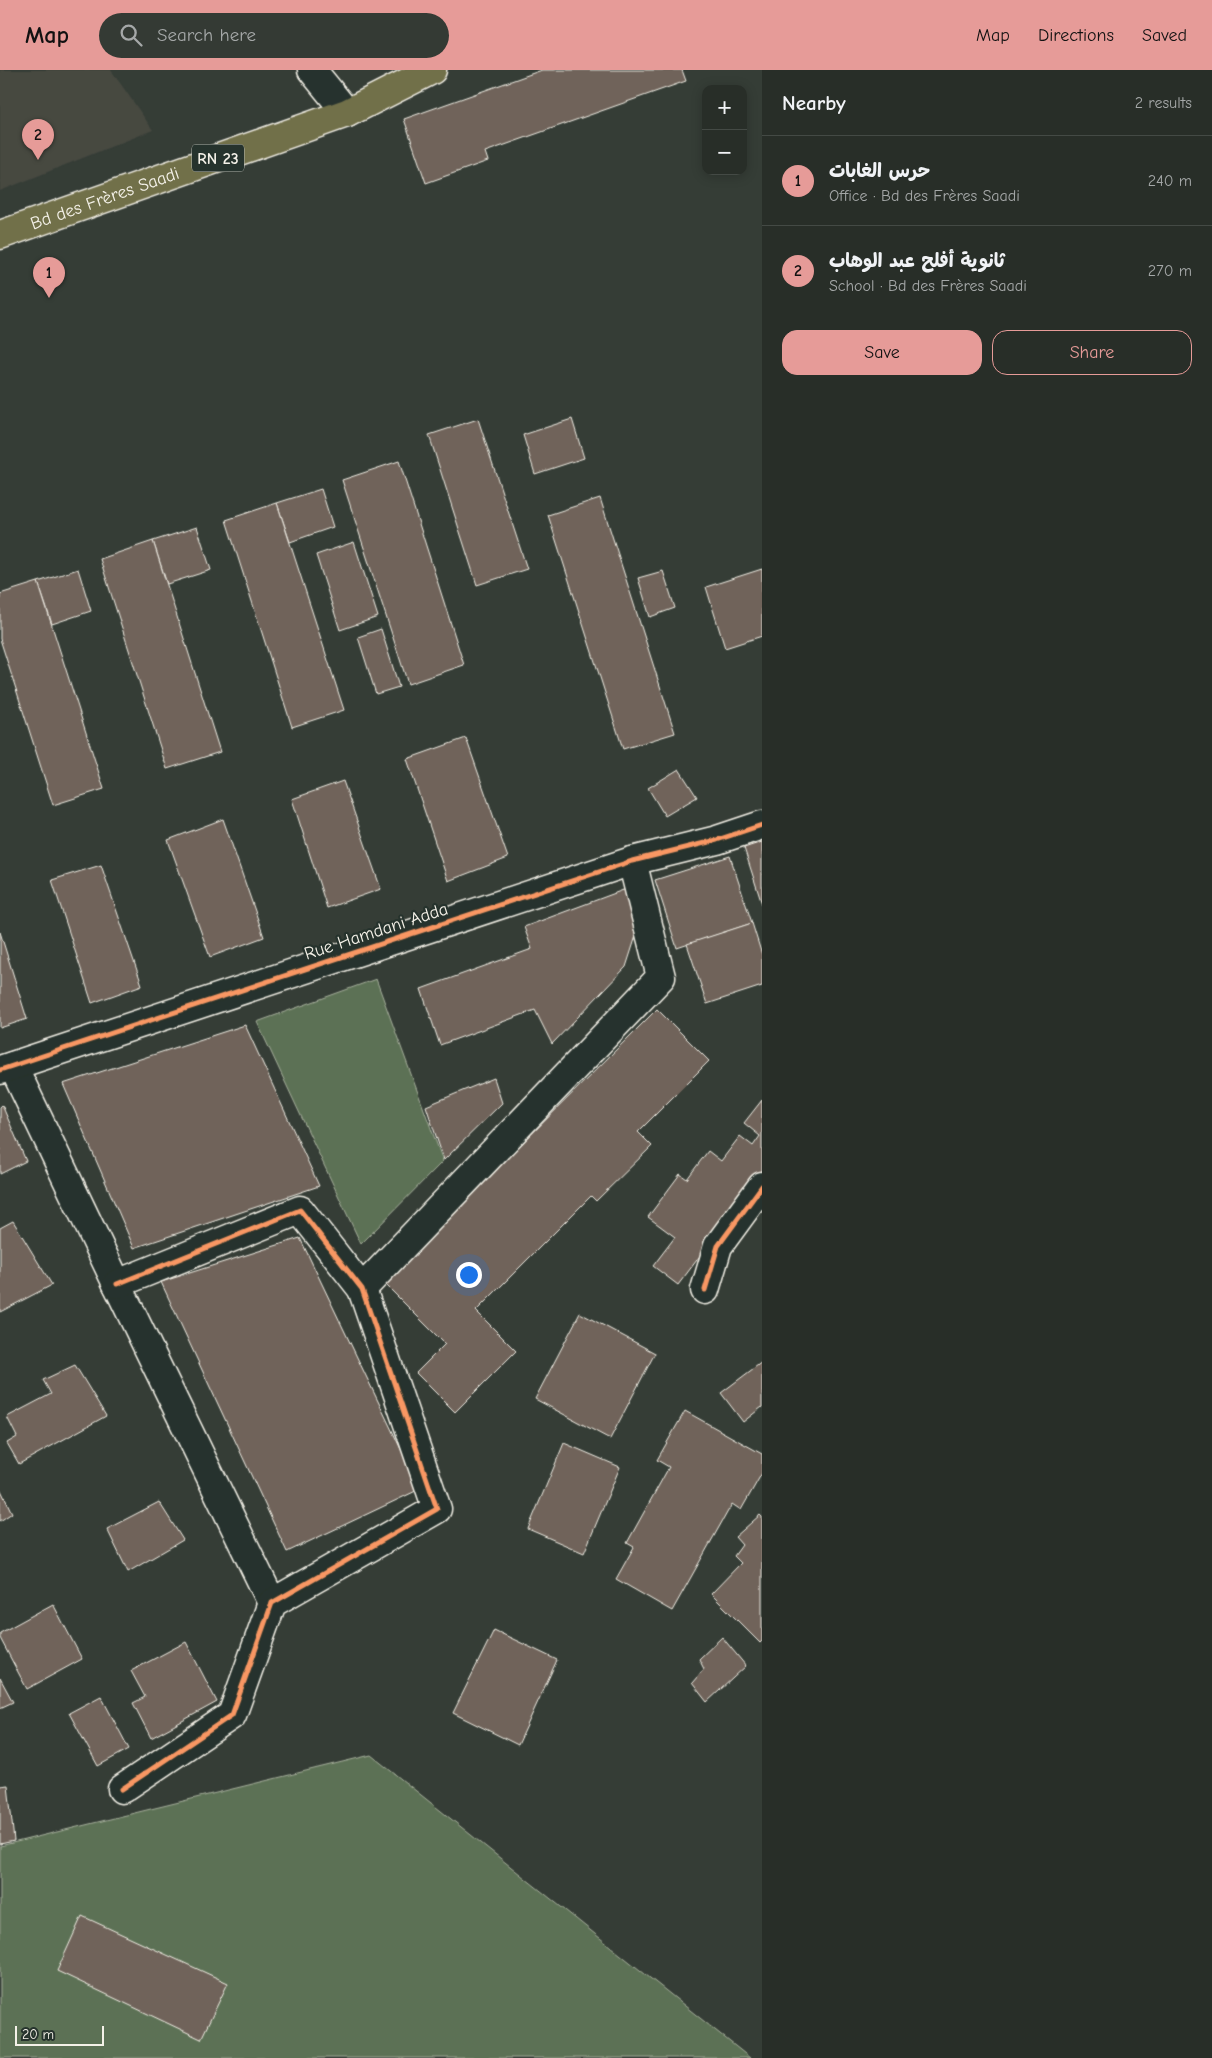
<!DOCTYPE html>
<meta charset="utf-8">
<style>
body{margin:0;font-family:"Comic Neue","Playpen Sans Arabic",sans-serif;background:#343a34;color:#f1f3f6}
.controls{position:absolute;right:15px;top:15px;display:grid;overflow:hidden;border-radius:10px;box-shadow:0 2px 12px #0003}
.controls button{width:45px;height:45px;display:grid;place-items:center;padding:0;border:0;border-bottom:1px solid #444a45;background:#282e28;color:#f1f3f6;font:25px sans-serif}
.scale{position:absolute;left:15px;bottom:12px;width:89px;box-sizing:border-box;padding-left:5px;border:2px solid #f4f1e8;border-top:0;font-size:14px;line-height:18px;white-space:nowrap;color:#f4f1e8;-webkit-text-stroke:4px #26332d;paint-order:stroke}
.you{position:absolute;left:468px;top:1204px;width:18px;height:18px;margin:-12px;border:4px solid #fff;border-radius:50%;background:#1a73e8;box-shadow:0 0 0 8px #1a73e833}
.badge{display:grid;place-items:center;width:32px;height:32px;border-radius:50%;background:#e69b98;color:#111;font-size:16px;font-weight:700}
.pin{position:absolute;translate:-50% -41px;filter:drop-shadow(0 1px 2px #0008)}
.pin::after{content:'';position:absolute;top:26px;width:18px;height:15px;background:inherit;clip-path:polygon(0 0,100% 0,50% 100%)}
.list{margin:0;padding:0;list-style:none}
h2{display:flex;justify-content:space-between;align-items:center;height:65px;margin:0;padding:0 20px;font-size:21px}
h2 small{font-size:16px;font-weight:400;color:#a5a8a8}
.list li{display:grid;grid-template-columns:32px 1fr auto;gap:15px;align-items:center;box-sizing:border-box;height:90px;padding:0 20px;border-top:1px solid #444a45}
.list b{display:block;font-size:19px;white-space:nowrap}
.list p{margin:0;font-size:16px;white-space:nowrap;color:#a5a8a8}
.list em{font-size:16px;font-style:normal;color:#a5a8a8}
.actions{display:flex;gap:10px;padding:15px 20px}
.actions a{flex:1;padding:11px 0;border:1px solid #e69b98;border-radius:15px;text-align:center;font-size:18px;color:#e69b98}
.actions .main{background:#e69b98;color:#111}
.icon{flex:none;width:28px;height:28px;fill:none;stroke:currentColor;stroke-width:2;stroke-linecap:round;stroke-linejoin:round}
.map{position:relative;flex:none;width:762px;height:1988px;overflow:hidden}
header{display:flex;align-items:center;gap:30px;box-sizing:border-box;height:70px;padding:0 25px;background:#e69b98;color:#111}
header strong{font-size:24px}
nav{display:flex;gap:28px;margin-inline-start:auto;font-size:18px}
.search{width:350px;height:45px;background:#343a34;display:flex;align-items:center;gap:12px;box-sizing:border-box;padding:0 18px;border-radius:28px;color:#a5a8a8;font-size:19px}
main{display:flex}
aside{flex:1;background:#282e28}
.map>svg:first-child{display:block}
.built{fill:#464841}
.green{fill:#5c7154;stroke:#a8b19e}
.building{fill:#6f635a;stroke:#f4f1e8}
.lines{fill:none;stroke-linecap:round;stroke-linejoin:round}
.minor-casing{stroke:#f4f1e8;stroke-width:31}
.major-casing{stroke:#f4f1e8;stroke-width:31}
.minor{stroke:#26332d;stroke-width:28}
.major{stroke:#716f4a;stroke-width:28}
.cycleway-casing{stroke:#26332d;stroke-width:8}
.cycleway{stroke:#f99763;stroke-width:5}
.labels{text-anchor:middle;stroke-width:4.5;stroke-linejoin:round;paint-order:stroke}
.shield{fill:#26332d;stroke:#b6b8b0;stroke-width:1}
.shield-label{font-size:16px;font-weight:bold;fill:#f4f1e8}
.street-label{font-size:18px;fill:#f4f1e8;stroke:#26332d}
</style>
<header>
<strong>Map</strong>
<div class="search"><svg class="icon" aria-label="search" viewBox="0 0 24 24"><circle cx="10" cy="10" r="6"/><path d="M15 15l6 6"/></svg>Search here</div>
<nav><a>Map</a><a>Directions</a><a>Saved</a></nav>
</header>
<main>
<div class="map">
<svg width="762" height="1988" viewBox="0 0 762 1988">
<rect width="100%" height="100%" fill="#353d36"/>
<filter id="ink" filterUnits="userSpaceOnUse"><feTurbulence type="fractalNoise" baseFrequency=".02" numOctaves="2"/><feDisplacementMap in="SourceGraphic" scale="10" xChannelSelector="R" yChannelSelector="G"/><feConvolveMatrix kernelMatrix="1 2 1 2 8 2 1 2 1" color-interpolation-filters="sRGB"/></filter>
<g filter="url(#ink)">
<polygon class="built" points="0,0 111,0 153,60 0,121"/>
<g class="green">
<polygon points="376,909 443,1091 361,1174 257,952"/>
<polygon points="371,1685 750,1988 0,1988 0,1776"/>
</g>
<g class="building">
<polygon points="542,0 682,0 686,11 485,82 488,91 426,113 404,49"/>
<polygon points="478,349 527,499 477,515 429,365"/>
<polygon points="572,349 584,388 535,404 523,365"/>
<polygon points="399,391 464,595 408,614 342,410"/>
<polygon points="321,419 333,457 290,472 277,433"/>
<polygon points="600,428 675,663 623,679 548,445"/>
<polygon points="277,433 344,640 292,657 226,450"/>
<polygon points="197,457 211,500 167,514 153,471"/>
<polygon points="153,471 220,682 167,699 100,489"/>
<polygon points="354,472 378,547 340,560 316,485"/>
<polygon points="78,499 91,541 52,554 38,512"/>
<polygon points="762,499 762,566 725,578 706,517"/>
<polygon points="663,501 675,538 650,547 638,508"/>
<polygon points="38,512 104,719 53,735 0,569 0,524"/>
<polygon points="381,559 399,617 376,624 358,567"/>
<polygon points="466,668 508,788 448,811 407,689"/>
<polygon points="679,699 697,727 665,746 648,718"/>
<polygon points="343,711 381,819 327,838 292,729"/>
<polygon points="223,749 264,867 210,887 168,770"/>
<polygon points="762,772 762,834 744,778"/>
<polygon points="730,786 752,853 677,878 655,810"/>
<polygon points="101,795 142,915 92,933 52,810"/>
<polygon points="626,819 636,866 626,897 552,974 535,940 440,975 421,919 532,879 524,857"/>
<polygon points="752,853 762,885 762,916 707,934 687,874"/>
<polygon points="0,862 27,949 0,958"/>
<polygon points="657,939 709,991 638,1062 652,1076 596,1131 591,1126 476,1241 516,1281 455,1342 416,1303 445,1274 383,1212"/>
<polygon points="245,955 319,1116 134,1178 63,1014"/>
<polygon points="494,1008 502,1033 444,1090 426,1036"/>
<polygon points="762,1030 762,1104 678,1215 653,1196 675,1167 648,1147 680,1104 687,1109 708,1081 721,1091 740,1066 753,1076 760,1066 744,1053"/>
<polygon points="2,1035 26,1091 0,1104 0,1037"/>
<polygon points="13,1151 52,1215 0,1242 0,1158"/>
<polygon points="300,1168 420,1419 287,1482 161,1212"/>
<polygon points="580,1243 655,1283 610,1369 535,1329"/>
<polygon points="762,1292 762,1337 743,1352 721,1323"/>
<polygon points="75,1295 106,1346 19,1394 7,1373 17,1367 7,1347 51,1324 43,1310"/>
<polygon points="685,1341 762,1384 762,1403 741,1440 732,1434 672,1541 616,1509 634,1477 627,1473 669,1397 657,1390"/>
<polygon points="564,1373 620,1397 584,1483 528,1459"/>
<polygon points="0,1418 12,1443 0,1451"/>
<polygon points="159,1432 183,1470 128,1502 107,1459"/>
<polygon points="760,1445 762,1447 762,1571 760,1573 711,1524 741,1493 734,1486 742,1475 735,1467"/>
<polygon points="53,1534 82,1589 27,1619 0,1568 0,1563"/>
<polygon points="494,1560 557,1590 518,1675 453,1643"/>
<polygon points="722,1567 746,1596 707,1632 692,1613 704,1599 699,1589"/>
<polygon points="186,1572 217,1632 151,1668 133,1633 145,1627 131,1601"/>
<polygon points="0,1608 13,1632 0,1638"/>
<polygon points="101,1626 129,1679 98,1696 69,1643"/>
<polygon points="8,1715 14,1771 0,1774 0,1716"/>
<polygon points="82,1846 228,1913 201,1969 57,1901"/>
</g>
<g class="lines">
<defs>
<g id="minor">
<polyline points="312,0 347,43"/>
<polyline points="13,996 117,1214 272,1533"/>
<polyline points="0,1000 632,791 717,770 762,755"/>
<polyline points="117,1214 300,1140 362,1219 437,1439 272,1533 232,1645 122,1719"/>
<polyline points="362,1219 661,907 632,791"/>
<polyline points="705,1220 718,1176 762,1116"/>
</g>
<g id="major">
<path id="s1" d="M0,165L347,43L432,0"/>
</g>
</defs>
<use href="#minor" class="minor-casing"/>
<use href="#major" class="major-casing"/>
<use href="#minor" class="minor"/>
<use href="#major" class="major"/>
<defs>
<g id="cycleway">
<polyline points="0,1000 632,791 717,770 762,755"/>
<polyline points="117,1214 300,1140 362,1219 437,1439 272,1533 232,1645 122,1719"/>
<polyline points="705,1220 718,1176 762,1116"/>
</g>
</defs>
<use href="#cycleway" class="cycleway-casing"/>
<use href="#cycleway" class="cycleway"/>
</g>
</g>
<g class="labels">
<rect class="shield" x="192" y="74.5" width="52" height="27" rx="4"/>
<g class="shield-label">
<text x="218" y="94">RN 23</text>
</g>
<g class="street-label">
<text dy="6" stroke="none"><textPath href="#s1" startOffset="111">Bd des Frères Saadi</textPath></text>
<text transform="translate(376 861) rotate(-18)" y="6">Rue Hamdani Adda</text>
</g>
</g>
</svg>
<div class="controls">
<button>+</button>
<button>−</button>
</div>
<div class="scale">20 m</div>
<div class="you"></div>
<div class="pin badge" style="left:49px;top:228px">1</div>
<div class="pin badge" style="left:38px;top:90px">2</div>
</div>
<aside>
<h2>Nearby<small>2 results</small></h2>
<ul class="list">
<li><span class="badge">1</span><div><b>حرس الغابات</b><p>Office · Bd des Frères Saadi</p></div><em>240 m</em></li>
<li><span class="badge">2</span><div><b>ثانوية أفلح عبد الوهاب</b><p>School · Bd des Frères Saadi</p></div><em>270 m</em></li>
</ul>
<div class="actions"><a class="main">Save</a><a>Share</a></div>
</aside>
</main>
